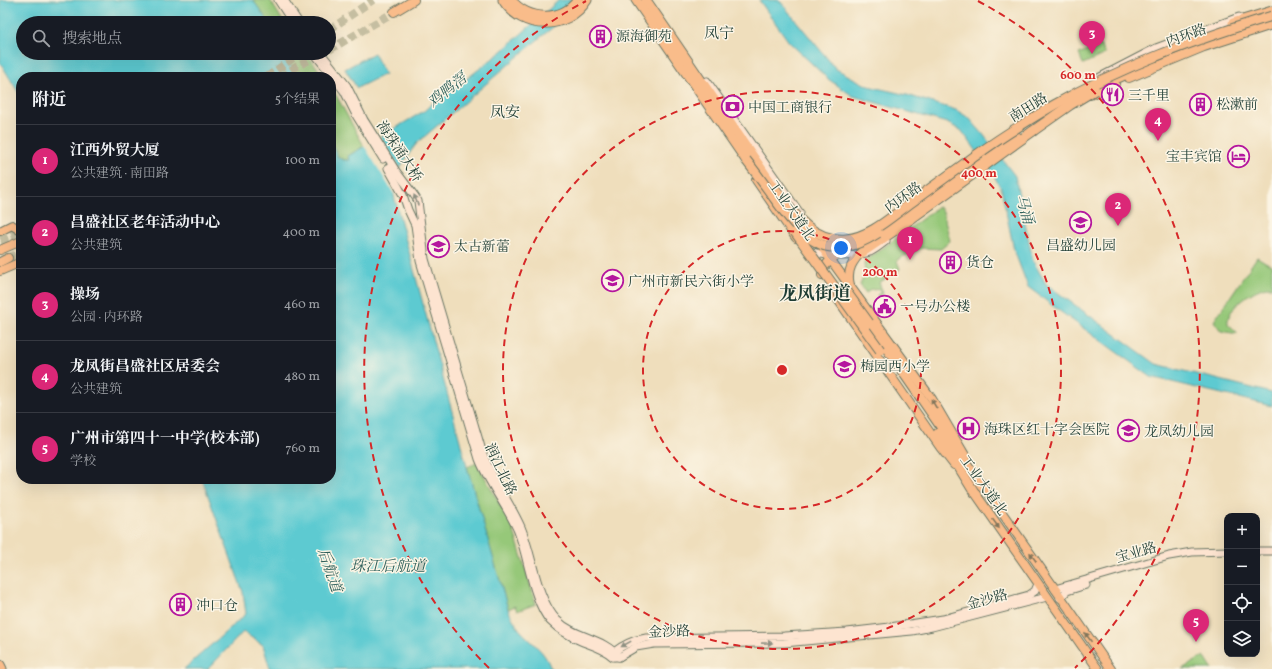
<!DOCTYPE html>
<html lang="zh">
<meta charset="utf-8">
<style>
body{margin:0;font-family:Vollkorn,"Noto Serif SC",serif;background:#242831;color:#f1f3f6}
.controls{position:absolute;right:12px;bottom:12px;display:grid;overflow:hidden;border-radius:8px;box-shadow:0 4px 16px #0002}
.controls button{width:36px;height:36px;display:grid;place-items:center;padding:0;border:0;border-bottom:1px solid #363941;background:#171b24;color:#f1f3f6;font:20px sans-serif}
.you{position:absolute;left:841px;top:248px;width:14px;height:14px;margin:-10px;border:3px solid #fff;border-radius:50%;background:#1a73e8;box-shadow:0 0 0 6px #1a73e833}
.badge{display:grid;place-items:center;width:26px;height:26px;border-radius:50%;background:#db2777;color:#fff;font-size:13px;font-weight:700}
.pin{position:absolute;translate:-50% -33px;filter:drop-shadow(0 1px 2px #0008)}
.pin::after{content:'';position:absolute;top:21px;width:14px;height:12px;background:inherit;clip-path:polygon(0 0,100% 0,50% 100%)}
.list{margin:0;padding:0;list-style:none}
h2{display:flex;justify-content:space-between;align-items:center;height:52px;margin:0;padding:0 16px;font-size:17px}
h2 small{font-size:13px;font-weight:400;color:#9ea1a6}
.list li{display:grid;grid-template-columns:26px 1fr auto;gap:12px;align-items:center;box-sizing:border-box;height:72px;padding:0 16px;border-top:1px solid #363941}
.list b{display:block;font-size:15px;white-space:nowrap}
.list p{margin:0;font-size:13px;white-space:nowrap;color:#9ea1a6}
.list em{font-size:13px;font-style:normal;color:#9ea1a6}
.icon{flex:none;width:22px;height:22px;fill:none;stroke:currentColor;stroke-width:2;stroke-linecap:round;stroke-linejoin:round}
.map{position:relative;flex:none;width:1272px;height:669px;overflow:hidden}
.search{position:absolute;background:#171b24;box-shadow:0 4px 16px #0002;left:16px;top:16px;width:320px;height:44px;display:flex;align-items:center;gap:10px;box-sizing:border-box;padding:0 14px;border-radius:22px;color:#9ea1a6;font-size:15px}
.panel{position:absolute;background:#171b24;box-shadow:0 4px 16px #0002;left:16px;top:72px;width:320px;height:412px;border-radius:16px}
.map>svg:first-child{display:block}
.green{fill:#96c879;stroke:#5a8256}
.water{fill:#5dcad1;stroke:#3e8482}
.pier{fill:#efdebc}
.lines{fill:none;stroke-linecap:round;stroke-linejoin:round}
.primary-tunnel{stroke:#c5bea1;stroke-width:8;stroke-dasharray:8 4;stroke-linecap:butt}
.secondary-casing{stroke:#687564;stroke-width:9}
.primary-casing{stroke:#687564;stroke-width:10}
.highway-casing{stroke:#687564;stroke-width:11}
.secondary{stroke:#fde4d0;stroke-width:7}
.primary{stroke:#f9bc8a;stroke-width:8}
.highway{stroke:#f9bc8a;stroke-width:9}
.highway-bridge-casing{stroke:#687564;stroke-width:11;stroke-linecap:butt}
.highway-bridge{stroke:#f9bc8a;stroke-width:9}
.oneway{fill:#8e9082}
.oneway2{fill:#81765b}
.ring{fill:none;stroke:#d62828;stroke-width:2;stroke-dasharray:7 5}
.labels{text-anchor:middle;stroke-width:3;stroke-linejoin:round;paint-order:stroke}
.street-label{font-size:14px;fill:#1f3d34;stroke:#fcf5e5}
.poi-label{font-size:14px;fill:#1f3d34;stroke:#fcf5e5;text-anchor:start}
.neighbourhood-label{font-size:15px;fill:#1f3d34;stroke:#fcf5e5}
.water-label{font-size:15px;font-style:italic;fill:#2e605b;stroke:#fcf5e5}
.district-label{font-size:18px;font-weight:bold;fill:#1f3d34;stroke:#fcf5e5}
.centre{fill:#d62828;stroke:#fcf5e5;stroke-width:2}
.ring-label{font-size:12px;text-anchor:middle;font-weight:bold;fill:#d62828;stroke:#fcf5e5;stroke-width:3;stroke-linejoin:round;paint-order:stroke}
</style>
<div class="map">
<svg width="1272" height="669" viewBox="0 0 1272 669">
<rect width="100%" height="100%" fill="#fcf5e5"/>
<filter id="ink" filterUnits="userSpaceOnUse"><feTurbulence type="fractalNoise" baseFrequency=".025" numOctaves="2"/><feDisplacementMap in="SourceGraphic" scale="8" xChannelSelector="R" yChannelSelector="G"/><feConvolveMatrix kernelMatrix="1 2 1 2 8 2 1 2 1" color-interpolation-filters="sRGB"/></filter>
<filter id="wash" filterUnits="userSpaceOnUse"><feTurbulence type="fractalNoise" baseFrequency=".012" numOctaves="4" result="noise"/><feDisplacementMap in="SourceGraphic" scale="16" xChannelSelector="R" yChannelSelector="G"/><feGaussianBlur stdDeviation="0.9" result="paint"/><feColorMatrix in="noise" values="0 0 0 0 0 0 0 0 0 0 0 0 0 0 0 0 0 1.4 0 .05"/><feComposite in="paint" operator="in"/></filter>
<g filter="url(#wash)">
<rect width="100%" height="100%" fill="#efdebc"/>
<g class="green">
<polygon points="253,0 270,0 284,23 269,23"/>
<polygon points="1100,44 1105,54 1083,64 1079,54"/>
<polygon points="285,53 306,53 324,77 297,77"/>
<polygon points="331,86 364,146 348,156 349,160 343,160 338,157 331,142"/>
<polygon points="938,207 941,209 943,212 950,241 941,249 921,248 898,259 897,261 900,269 879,283 883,292 881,298 879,298 877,295 881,292 878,288 874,290 872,289 866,293 860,285 865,274 864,262"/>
<path d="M1257,257L1272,266V287C1268,287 1263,287 1260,289C1247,294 1226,310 1228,324L1238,333H1232L1221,331L1214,321Z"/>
<polygon points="477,463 513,528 536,604 517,611 515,606 508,609 467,467"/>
<polygon points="1204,656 1212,669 1182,669"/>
</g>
<g class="water">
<polygon points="0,0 253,0 269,23 23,23 23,53 285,53 297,77 21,77 21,97 0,62"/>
<path d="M559,0H587L542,36L417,143C401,165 397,169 394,196L467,467L508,609C511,616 515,623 519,629C531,643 545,650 551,669H270L263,645L243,632L208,669H184L246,614L243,592L202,479H331V142L338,157L343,160H349L348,156L424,111L438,98L460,84L501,52Z"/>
<polygon points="759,0 779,0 836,69 868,86 907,95 956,110 969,118 982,133 1015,176 1033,261 1046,284 1156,364 1272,393 1272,406 1151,377 1061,312 1028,287 1014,250 1001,188 990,169 961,130 947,123 853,96 828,79 789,42"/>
<polygon points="374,53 385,74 357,88 345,69"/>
</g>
<polygon class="pier" points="379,135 401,170 399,176 396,197 363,144"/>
</g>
<g filter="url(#ink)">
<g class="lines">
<g class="primary-tunnel">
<polyline points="329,30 373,0"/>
<polyline points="329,50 394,12"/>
<polyline points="267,77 300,53"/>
<polyline points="281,77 296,67 322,53"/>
<polyline points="0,239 21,230"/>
<polyline points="2,245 21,236"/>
<polyline points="8,258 21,252"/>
</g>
<defs>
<g id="secondary">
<polyline points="278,0 293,23"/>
<polyline points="284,0 299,23"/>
<polyline points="314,53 344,91 357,117 383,159"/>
<path d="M321,53L347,86L364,120L396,171L414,195L418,201L425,259L483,454C493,480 510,502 521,527C533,555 536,598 557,620C575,638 603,637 619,657"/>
<polyline points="1100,77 1156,48 1239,17"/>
<polyline points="707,81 800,213"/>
<path d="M388,168L403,195L408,210L415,225L420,261L479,459C489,484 506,505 517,529C528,555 532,600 550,621C559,630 571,637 583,642C594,646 605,649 613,657"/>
<path d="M807,250C824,257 852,258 870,252C876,249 881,245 886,241"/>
<polyline points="1257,551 1272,551"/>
<polyline points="1055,589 1169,556 1192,552 1227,551"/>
<polyline points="1060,598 1067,591 1086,585"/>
<path d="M613,656L614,652C624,644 633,640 646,638L784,636L847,632L890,627L943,619L1029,595L1035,591L1038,584"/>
<polyline points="615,657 619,657 636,647 654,644 784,643 912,631 932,627 1047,597"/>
</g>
<g id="primary">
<polyline points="394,12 414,0"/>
<polyline points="1129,78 1204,47 1272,25"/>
<polyline points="1090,95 1115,84"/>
<polyline points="756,180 796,238"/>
<polyline points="0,231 12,225 21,231"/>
<polyline points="876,238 1018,137"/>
<polyline points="817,241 932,399 966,457"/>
<polyline points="0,250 21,241"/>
<polyline points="0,262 8,258"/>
<polyline points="0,271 21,262"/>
<path d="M822,275C823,261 841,253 852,246"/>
<path d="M850,285C846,270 853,261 863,250"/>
<polyline points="832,291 940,447 954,465"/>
<polyline points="980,481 1111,669"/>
<polyline points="971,487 1098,669"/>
</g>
<g id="highway">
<path d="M503,0C522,31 567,31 587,0"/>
<path d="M511,0C529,21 561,22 578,0"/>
<polyline points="636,0 746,160"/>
<polyline points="646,0 774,187"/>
<polyline points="1233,23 1272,11"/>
<polyline points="1105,84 1153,62"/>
<polyline points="860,254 894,231 1033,131"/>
<polyline points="869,323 982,486"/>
<polyline points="938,433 974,492"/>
<polyline points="0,665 2,669"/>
</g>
</defs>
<use href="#secondary" class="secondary-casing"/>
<use href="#primary" class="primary-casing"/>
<use href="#highway" class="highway-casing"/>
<use href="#secondary" class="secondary"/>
<use href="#primary" class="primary"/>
<use href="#highway" class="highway"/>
<defs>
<g id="highway-bridge">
<polyline points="1033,131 1070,105 1095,90"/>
<path d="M746,160C757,174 767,188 777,202C806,242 830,264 878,233"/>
<path d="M774,187C792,211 811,242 846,239C870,237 891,217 909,204C931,188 953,172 975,156C1000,138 1027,121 1054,105C1122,66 1197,39 1272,16"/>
<polyline points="795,232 880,350"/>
<polyline points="845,290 869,323"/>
</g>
</defs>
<use href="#highway-bridge" class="highway-bridge-casing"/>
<use href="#highway-bridge" class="highway-bridge"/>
</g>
<defs><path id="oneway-solid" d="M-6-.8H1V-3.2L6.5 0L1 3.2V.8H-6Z"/></defs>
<g class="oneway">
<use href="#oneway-solid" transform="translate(416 200) rotate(-112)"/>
<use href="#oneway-solid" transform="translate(767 643) rotate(-1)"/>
<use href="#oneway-solid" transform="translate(626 644) rotate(151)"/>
</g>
<g class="oneway2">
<use href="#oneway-solid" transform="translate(934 404) rotate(-121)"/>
<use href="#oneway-solid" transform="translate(996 524) rotate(55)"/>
<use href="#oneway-solid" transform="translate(1033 557) rotate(-125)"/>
<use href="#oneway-solid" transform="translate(1088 637) rotate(-126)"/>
</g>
</g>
<g class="ring">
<circle cx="782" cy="370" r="139"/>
<circle cx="782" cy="370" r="279"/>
<path d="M489 668A418 418 0 0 1 586 1M978 1A418 418 0 0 1 1075 668"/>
</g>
<defs>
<symbol id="building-ring" viewBox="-11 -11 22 22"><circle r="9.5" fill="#fcf5e5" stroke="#b5179e" stroke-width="1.5"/><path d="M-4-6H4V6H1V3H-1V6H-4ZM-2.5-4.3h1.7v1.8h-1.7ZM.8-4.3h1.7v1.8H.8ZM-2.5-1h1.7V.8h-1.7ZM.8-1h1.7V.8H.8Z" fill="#b5179e"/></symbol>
<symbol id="restaurant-ring" viewBox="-11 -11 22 22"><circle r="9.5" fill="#fcf5e5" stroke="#b5179e" stroke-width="1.5"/><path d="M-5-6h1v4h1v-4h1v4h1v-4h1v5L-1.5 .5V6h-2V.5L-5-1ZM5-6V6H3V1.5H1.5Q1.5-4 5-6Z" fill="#b5179e"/></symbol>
<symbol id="bank-ring" viewBox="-11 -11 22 22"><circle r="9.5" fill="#fcf5e5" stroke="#b5179e" stroke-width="1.5"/><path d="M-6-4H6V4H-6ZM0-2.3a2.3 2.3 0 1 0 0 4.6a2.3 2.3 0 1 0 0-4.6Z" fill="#b5179e"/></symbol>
<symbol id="hotel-ring" viewBox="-11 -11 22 22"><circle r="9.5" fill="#fcf5e5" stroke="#b5179e" stroke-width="1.5"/><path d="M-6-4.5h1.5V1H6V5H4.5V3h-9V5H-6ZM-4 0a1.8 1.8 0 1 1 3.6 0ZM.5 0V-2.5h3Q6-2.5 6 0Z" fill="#b5179e"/></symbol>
<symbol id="school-ring" viewBox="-11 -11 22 22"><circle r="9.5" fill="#fcf5e5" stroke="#b5179e" stroke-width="1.5"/><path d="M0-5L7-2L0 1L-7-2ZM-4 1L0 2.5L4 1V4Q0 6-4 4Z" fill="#b5179e"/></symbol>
<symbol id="civic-ring" viewBox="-11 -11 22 22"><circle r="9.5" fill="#fcf5e5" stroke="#b5179e" stroke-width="1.5"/><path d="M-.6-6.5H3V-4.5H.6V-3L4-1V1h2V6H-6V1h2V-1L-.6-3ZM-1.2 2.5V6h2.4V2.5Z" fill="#b5179e"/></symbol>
<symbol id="hospital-ring" viewBox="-11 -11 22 22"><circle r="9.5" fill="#fcf5e5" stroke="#b5179e" stroke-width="1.5"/><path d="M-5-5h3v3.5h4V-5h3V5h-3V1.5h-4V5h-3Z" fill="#b5179e"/></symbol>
</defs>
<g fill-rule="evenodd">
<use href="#building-ring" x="588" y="24" width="25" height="25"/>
<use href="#restaurant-ring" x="1100" y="82" width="25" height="25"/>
<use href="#building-ring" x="1188" y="92" width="25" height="25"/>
<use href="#bank-ring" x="720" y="94" width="25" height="25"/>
<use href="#hotel-ring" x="1226" y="144" width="25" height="25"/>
<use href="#school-ring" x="1068" y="210" width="25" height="25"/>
<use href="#school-ring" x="426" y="234" width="25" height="25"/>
<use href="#building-ring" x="938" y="250" width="25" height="25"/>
<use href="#school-ring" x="600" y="268" width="25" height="25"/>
<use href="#civic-ring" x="872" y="294" width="25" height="25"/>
<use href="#school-ring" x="832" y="354" width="25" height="25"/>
<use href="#hospital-ring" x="956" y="416" width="25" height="25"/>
<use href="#school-ring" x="1116" y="418" width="25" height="25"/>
<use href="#building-ring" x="168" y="592" width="25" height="25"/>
</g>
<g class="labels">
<g class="street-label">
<text transform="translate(1186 35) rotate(-20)" y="5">内环路</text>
<text transform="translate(1028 107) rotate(-32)" y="5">南田路</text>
<text transform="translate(400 151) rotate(56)" y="5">海珠涌大桥</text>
<text transform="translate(903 197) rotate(-36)" y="5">内环路</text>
<text transform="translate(792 210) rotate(55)" y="5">工业大道北</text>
<text transform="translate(501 469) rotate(65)" y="5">润江北路</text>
<text transform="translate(984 485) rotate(54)" y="5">工业大道北</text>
<text transform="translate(1136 552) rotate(-16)" y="5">宝业路</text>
<text transform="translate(987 599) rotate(-15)" y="5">金沙路</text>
<text transform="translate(669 631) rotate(-2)" y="5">金沙路</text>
</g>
<g class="poi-label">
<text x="616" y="41">源海御苑</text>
<text x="1128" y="100">三千里</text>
<text x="1216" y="109">松漱前</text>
<text x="748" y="112">中国工商银行</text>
<text x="1222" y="161" text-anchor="end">宝丰宾馆</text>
<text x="1081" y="250" text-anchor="middle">昌盛幼儿园</text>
<text x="454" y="251">太古新蕾</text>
<text x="966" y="267">货仓</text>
<text x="628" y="286">广州市新民六街小学</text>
<text x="900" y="311">一号办公楼</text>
<text x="860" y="371">梅园西小学</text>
<text x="984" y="434">海珠区红十字会医院</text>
<text x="1144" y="436">龙凤幼儿园</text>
<text x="196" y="610">冲口仓</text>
</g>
<g class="neighbourhood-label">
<text x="719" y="38">凤宁</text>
<text x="505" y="117">凤安</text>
</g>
<g class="water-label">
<text transform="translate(447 90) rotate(-39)" y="5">鸡鸭滘</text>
<text transform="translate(1025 209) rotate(75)" y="5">马涌</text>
<text x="388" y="571">珠江后航道</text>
<text transform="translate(330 570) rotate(71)" y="5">后航道</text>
</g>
<g class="district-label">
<text x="815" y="299">龙凤街道</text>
</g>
</g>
<circle cx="782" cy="370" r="6" class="centre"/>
<g class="ring-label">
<text x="1078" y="79">600 m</text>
<text x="979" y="177">400 m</text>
<text x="880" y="276">200 m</text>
</g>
</svg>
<div class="controls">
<button>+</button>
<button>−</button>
<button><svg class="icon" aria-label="locate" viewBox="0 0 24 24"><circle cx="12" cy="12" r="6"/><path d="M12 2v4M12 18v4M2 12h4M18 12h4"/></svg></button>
<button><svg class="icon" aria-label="layers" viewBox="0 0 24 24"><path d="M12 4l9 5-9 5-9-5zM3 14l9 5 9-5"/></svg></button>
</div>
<div class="you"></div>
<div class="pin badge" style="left:910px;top:260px">1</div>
<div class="pin badge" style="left:1118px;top:226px">2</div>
<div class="pin badge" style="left:1092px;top:54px">3</div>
<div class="pin badge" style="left:1158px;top:141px">4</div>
<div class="pin badge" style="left:1196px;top:642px">5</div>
<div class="search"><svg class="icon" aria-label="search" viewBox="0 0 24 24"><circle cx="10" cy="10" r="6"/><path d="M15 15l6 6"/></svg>搜索地点</div>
<section class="panel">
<h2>附近<small>5个结果</small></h2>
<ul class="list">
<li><span class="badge">1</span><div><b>江西外贸大厦</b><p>公共建筑 · 南田路</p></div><em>100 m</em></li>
<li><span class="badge">2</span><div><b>昌盛社区老年活动中心</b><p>公共建筑</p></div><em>400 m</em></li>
<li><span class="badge">3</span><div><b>操场</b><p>公园 · 内环路</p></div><em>460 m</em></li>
<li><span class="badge">4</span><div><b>龙凤街昌盛社区居委会</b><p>公共建筑</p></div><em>480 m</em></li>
<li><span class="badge">5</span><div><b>广州市第四十一中学(校本部)</b><p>学校</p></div><em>760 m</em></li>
</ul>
</section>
</div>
